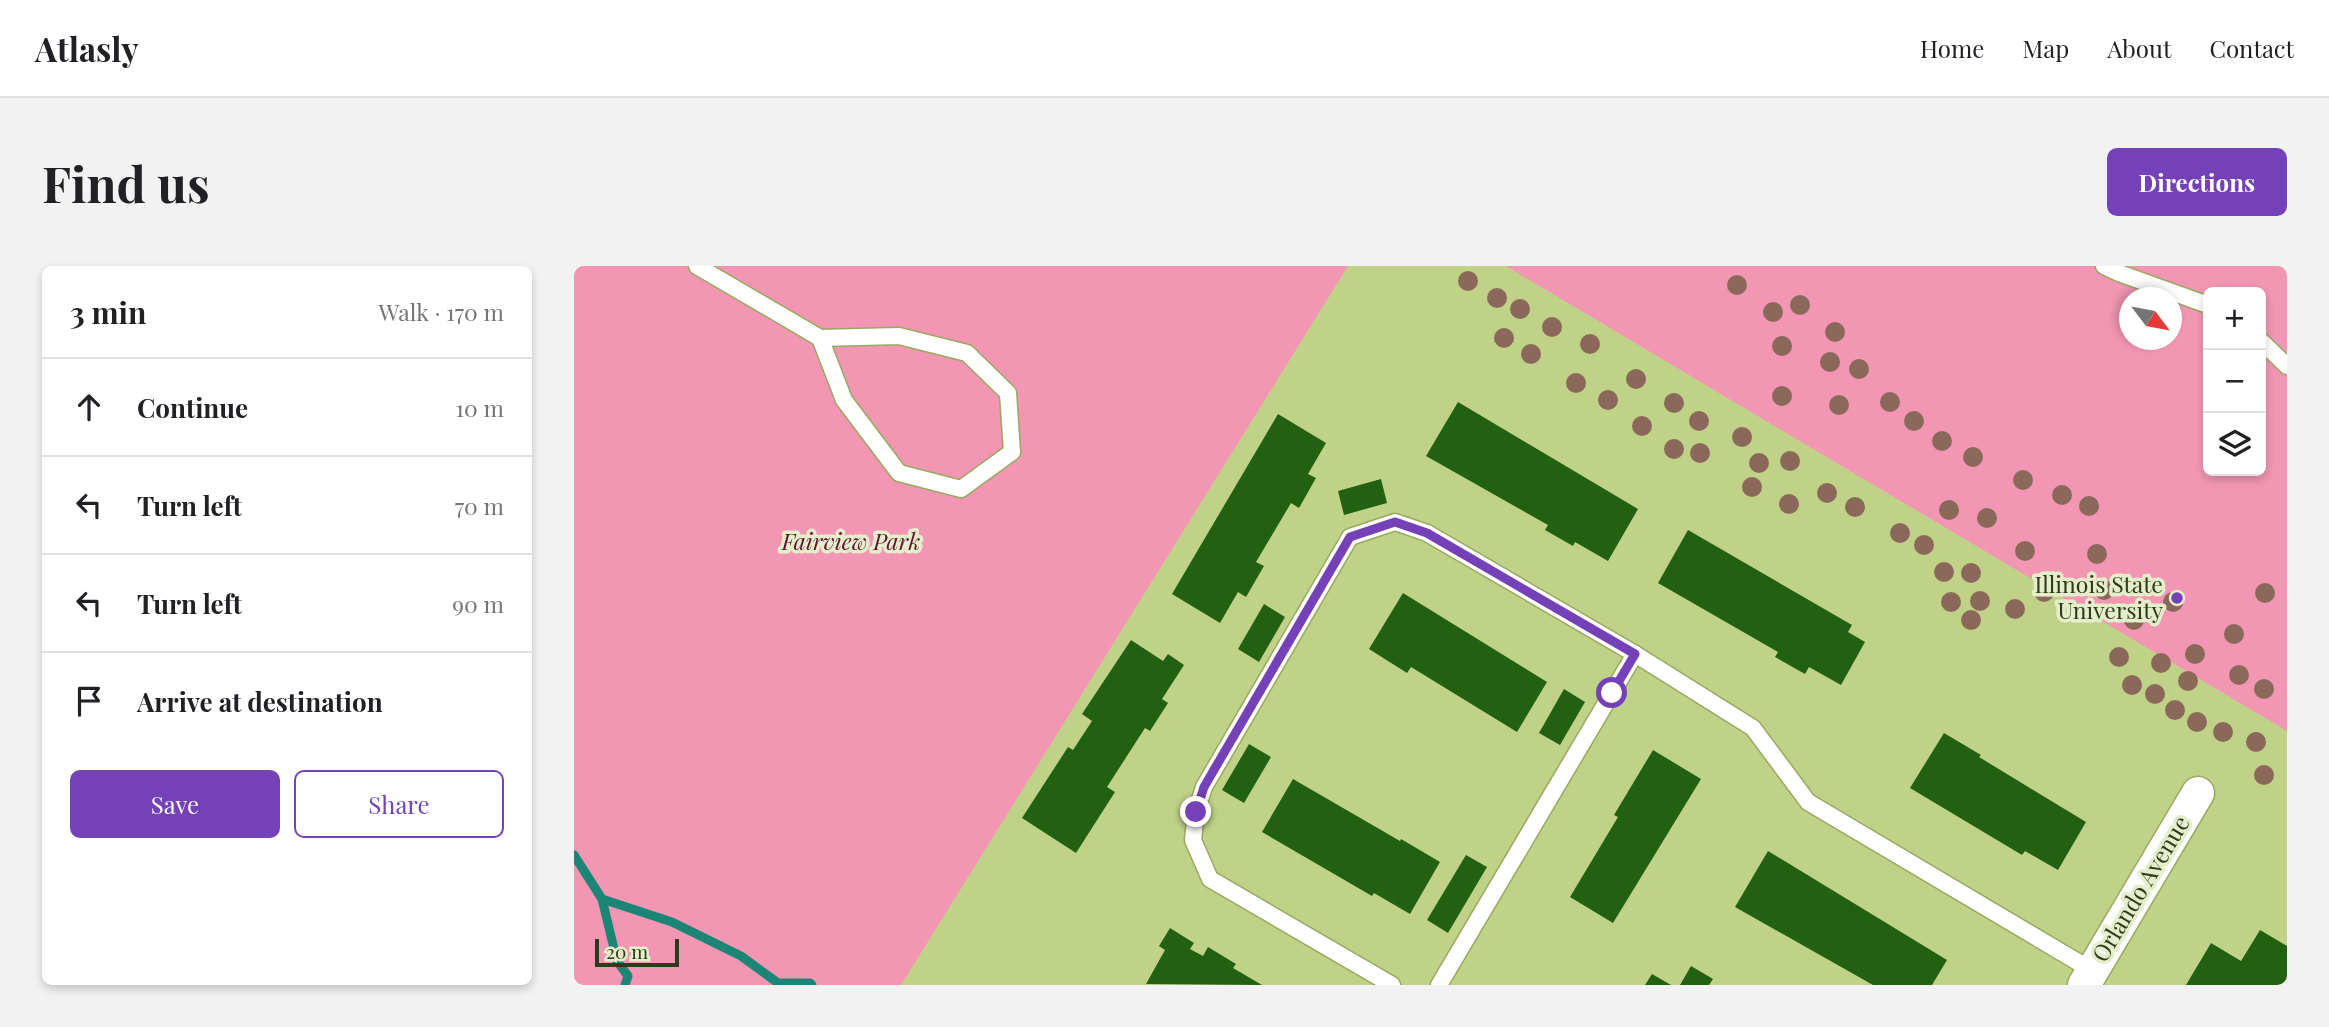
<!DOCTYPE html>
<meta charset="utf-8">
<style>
body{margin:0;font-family:"Playfair Display",serif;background:#f2f2f2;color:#202124}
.controls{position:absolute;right:21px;top:21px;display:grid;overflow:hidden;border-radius:10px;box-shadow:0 4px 10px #0003}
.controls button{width:63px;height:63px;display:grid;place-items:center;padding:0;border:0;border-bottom:2px solid #e0e0e0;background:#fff;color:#202124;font:35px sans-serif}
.compass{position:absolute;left:1545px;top:21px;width:63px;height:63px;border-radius:50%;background:#fff;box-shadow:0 4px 10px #0003;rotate:122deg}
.scale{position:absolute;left:21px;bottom:18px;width:84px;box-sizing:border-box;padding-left:7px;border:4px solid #32391a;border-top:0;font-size:19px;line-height:24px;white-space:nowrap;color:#32391a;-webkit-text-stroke:5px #e4eeca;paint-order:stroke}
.stop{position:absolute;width:21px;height:21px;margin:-16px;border:5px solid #7541b8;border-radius:50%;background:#fff}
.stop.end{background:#7541b8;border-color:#fff;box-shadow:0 2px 7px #0008}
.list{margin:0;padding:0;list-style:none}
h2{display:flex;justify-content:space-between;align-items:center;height:91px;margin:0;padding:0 28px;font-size:30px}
h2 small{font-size:23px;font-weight:400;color:#757577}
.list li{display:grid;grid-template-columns:46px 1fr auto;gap:21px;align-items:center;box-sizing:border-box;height:98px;padding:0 28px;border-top:2px solid #e0e0e0}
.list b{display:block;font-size:26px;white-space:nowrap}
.list em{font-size:23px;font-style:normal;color:#757577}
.actions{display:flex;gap:14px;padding:21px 28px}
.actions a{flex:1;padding:16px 0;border:2px solid #7541b8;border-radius:10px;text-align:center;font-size:24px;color:#7541b8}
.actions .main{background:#7541b8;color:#fff}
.icon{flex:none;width:38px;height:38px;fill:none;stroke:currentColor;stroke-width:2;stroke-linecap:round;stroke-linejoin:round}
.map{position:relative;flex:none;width:1713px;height:719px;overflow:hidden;border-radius:10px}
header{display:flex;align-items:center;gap:42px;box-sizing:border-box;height:98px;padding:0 35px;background:#fff;border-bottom:2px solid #e0e0e0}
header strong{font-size:33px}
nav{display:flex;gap:38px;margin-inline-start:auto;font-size:24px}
.intro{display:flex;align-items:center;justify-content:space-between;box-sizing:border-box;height:168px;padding:0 42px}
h1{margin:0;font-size:49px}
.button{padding:18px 32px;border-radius:10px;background:#7541b8;color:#fff;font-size:24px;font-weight:700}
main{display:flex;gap:42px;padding:0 42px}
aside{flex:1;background:#fff;border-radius:10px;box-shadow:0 4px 10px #0003}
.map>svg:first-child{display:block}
.green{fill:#f296b3;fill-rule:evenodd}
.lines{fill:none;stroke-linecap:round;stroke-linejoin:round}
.stream{stroke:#1b8676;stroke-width:9}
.building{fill:#236112}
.service-casing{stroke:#98a960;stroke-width:19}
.minor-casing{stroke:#98a960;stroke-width:35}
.service{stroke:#fff;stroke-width:16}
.minor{stroke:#fff;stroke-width:32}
.tree{fill:#8b695a}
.route{stroke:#7541b8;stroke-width:9}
.poi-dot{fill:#7541b8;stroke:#e4eeca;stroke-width:2.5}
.labels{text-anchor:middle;stroke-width:7;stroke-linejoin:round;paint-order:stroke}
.park-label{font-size:23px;font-style:italic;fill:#601334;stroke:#e4eeca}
.poi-label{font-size:23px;fill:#32391a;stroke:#e4eeca;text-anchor:end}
.street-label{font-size:23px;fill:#32391a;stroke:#e4eeca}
</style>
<header>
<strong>Atlasly</strong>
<nav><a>Home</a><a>Map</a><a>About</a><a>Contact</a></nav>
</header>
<div class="intro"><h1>Find us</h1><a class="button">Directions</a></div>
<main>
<aside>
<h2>3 min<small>Walk · 170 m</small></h2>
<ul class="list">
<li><svg class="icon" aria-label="ahead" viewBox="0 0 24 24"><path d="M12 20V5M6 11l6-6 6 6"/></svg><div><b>Continue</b></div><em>10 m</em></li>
<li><svg class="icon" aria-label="left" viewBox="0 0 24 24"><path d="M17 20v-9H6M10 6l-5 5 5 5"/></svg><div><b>Turn left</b></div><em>70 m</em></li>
<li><svg class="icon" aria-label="left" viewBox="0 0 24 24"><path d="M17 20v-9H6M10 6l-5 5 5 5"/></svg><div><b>Turn left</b></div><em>90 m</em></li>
<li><svg class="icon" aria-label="arrive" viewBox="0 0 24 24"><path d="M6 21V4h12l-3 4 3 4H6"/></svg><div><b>Arrive at destination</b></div></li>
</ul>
<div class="actions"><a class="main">Save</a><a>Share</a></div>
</aside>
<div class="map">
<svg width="1713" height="719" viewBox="0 0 1713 719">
<rect width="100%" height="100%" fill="#c0d288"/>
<g class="green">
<polygon points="0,0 774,0 327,719 0,719"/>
<path d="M932,0H1713V465ZM1634,26H1687V205H1634ZM1556,32H1598V74H1556Z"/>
</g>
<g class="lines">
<g class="stream">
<polyline points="0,589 28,633 43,695 54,710 51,719"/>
<polyline points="28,633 98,656 167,690 204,717 236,717 238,719"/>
</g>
</g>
<g class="building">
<polygon points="884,136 1064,243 1034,295 1001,276 999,280 971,264 974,259 852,190"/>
<polygon points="704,148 752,177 734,208 742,212 725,242 717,237 682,296 690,300 672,331 664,326 646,357 598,328"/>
<polygon points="807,213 813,237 770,249 764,225"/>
<polygon points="1114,264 1278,359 1274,366 1291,376 1267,419 1235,401 1231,408 1201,391 1204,386 1084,317"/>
<polygon points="829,327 973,416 943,466 837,401 833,407 795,383"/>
<polygon points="690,338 711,351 685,396 664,383"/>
<polygon points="557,374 589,395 594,388 610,399 588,433 594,437 576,465 571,462 533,521 541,526 502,587 448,552 494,481 499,484 518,455 508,448"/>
<polygon points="990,423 1011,436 986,479 965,467"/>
<polygon points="1370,467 1407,489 1405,491 1512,556 1484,604 1451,585 1448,589 1336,522"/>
<polygon points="675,478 697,491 670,537 648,524"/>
<polygon points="1079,484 1127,513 1039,657 996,631 1044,551 1040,549"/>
<polygon points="719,513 826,575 827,573 866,596 836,648 800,627 798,630 688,566"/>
<polygon points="1194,585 1373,694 1358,719 1299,719 1161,641"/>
<polygon points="892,589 913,601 874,667 853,654"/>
<polygon points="596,662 620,677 616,683 629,690 634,681 662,698 659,702 688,719 572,718 591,684 585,680"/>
<polygon points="1686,664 1713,680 1713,719 1612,719 1637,677 1667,695"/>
<polygon points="1117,700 1139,713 1135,719 1106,719"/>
<polygon points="1078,708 1097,719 1071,719"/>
</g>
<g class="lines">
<defs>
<g id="service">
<polyline points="123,0 246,72"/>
<polyline points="1530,0 1545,7 1634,39"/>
<polygon points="325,70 393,87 434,127 438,186 387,223 325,207 270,134 246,72"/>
<polyline points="1687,75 1713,100"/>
<polyline points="818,719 636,613 619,574 622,546 630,521 776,271 821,256 853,267 1061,388 1179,462 1234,536 1519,705"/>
<polyline points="865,719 1061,388"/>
</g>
<polyline id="minor" points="1510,719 1624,527"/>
</defs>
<use href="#service" class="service-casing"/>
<use href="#minor" class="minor-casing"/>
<use href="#service" class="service"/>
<use href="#minor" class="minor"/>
</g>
<g class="tree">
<circle cx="894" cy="15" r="10"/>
<circle cx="1163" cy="19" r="10"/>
<circle cx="923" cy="32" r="10"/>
<circle cx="1226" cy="39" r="10"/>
<circle cx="946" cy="43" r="10"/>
<circle cx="1199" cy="46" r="10"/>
<circle cx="978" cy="61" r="10"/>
<circle cx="1261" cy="66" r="10"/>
<circle cx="930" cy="72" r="10"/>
<circle cx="1016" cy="78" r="10"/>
<circle cx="1208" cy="80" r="10"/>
<circle cx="957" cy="88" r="10"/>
<circle cx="1256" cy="96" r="10"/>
<circle cx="1285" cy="103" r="10"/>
<circle cx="1062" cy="113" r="10"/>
<circle cx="1002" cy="117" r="10"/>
<circle cx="1208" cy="130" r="10"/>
<circle cx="1034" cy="134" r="10"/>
<circle cx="1316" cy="136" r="10"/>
<circle cx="1100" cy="137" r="10"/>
<circle cx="1265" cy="139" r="10"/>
<circle cx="1125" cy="155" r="10"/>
<circle cx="1340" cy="155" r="10"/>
<circle cx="1068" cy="160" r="10"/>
<circle cx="1168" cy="171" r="10"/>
<circle cx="1368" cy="175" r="10"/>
<circle cx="1100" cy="183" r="10"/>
<circle cx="1126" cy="187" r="10"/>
<circle cx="1399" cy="191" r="10"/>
<circle cx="1216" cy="195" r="10"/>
<circle cx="1185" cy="197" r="10"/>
<circle cx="1449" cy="214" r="10"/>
<circle cx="1178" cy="221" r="10"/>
<circle cx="1253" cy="227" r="10"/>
<circle cx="1488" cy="229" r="10"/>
<circle cx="1215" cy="238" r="10"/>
<circle cx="1515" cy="240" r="10"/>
<circle cx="1281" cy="241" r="10"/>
<circle cx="1375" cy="244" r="10"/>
<circle cx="1413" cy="252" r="10"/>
<circle cx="1326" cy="267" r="10"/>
<circle cx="1350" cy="279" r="10"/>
<circle cx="1451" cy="285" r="10"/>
<circle cx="1523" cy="288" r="10"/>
<circle cx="1370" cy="306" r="10"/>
<circle cx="1397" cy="307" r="10"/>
<circle cx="1530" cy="324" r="10"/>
<circle cx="1470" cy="326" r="10"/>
<circle cx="1691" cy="327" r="10"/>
<circle cx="1406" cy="335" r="10"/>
<circle cx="1377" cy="336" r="10"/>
<circle cx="1599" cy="336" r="10"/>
<circle cx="1441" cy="343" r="10"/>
<circle cx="1397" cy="354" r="10"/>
<circle cx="1560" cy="354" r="10"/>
<circle cx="1660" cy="368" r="10"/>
<circle cx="1621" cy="388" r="10"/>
<circle cx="1545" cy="391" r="10"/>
<circle cx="1587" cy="397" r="10"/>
<circle cx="1665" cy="409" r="10"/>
<circle cx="1614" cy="415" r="10"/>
<circle cx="1558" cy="419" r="10"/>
<circle cx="1690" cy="423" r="10"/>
<circle cx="1581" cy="428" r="10"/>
<circle cx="1601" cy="444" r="10"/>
<circle cx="1623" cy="456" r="10"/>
<circle cx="1649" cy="466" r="10"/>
<circle cx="1682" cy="476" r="10"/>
<circle cx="1690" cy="509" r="10"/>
</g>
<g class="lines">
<polyline class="route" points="622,546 630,521 776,271 821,256 853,267 1061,388 1038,427"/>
</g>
<circle class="poi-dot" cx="1603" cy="332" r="7"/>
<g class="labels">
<g class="park-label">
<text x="277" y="284">Fairview Park</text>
</g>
<g class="poi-label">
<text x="1589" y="327">Illinois State<tspan x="1589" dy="26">University</tspan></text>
</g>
<g class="street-label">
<text transform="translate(1567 623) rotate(-59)" y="8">Orlando Avenue</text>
</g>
</g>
</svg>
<div class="controls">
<button>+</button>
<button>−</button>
<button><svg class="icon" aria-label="layers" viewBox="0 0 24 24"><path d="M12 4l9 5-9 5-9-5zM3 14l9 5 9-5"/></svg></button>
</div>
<svg class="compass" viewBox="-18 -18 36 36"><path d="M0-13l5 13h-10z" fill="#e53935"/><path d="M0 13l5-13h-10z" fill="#757577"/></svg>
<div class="scale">20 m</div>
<div class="stop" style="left:1038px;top:427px"></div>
<div class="stop end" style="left:622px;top:546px"></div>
</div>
</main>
